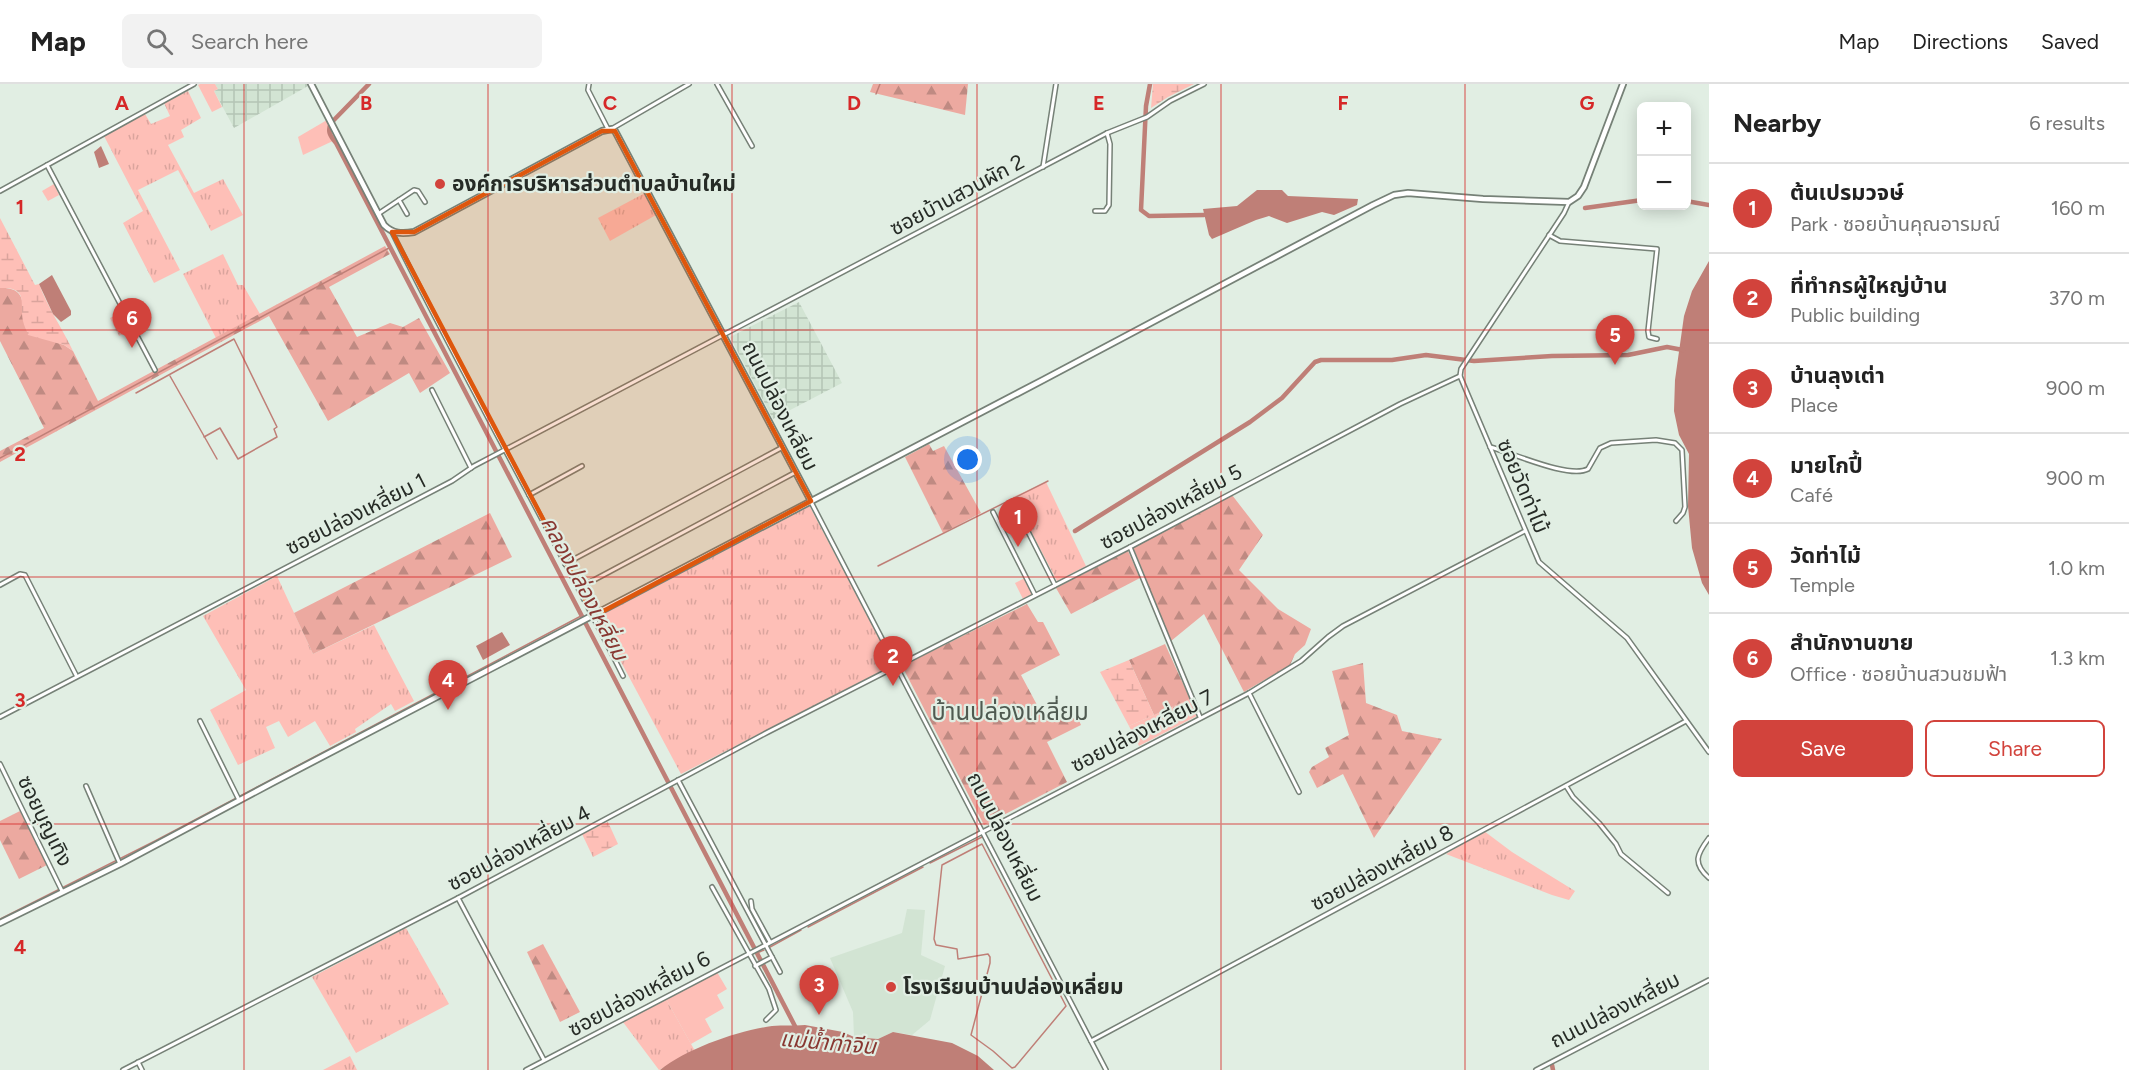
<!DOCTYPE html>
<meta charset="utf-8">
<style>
body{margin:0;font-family:Figtree,"Noto Sans Thai",sans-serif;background:#f2f2f2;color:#222}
.controls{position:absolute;right:18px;top:18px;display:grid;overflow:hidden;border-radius:9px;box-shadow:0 3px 15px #0003}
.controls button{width:54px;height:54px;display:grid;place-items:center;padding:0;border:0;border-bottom:2px solid #e0e0e0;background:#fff;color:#222;font:30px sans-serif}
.you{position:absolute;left:968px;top:376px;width:21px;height:21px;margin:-15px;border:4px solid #fff;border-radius:50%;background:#1a73e8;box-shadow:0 0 0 9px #1a73e833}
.badge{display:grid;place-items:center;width:39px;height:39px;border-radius:50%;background:#d2433c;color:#fff;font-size:20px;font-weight:700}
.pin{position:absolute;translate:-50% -50px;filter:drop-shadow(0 2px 3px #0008)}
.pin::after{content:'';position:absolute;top:32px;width:21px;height:18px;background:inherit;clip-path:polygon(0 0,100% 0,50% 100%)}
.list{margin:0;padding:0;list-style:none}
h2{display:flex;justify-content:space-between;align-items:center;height:78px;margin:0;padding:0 24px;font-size:26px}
h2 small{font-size:20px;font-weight:400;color:#767676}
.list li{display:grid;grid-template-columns:39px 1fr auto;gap:18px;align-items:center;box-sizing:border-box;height:90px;padding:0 24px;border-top:2px solid #e0e0e0}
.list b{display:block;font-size:22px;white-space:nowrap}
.list p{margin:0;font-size:20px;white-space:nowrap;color:#767676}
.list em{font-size:20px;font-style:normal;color:#767676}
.actions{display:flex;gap:12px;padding:18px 24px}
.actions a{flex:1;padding:14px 0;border:2px solid #d2433c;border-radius:9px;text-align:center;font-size:21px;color:#d2433c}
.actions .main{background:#d2433c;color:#fff}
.icon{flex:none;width:33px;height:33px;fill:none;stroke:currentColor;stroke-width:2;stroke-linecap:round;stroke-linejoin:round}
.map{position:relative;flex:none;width:1709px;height:986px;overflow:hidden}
header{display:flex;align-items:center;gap:36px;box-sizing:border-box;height:84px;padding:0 30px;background:#fff;border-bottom:2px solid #e0e0e0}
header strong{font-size:28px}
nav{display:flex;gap:33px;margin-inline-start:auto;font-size:21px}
.search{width:420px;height:54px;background:#f2f2f2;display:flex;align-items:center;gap:15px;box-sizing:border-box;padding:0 21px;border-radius:9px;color:#767676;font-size:22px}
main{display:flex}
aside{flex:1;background:#fff}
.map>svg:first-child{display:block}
.built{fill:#d2e4d3}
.industrial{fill:url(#industrial-grid)}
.grass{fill:url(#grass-tufts)}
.forest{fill:url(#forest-firs)}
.wetland{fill:url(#wetland-marsh)}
.garden{fill:#febfb7}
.water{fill:#bf7f77}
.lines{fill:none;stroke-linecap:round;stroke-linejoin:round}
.stream{stroke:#bf7f77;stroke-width:1.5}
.canal{stroke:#bf7f77;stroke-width:4.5}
.minor-casing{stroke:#768177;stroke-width:6}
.tertiary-casing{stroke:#768177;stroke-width:8}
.minor{stroke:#fff;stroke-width:3}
.tertiary{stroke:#fff;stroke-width:4.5}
.marked{fill:#de570d;fill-opacity:0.2;stroke:#de570d;stroke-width:4.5;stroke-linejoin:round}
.grid{fill:none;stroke:#d62828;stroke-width:1.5;stroke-opacity:0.55}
.poi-dot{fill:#d2433c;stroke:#e1eee3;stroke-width:2}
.labels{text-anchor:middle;stroke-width:4.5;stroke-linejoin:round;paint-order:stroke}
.poi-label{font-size:21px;font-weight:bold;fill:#262b26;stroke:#e1eee3;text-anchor:start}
.street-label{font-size:21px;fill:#262b26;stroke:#e1eee3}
.water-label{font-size:22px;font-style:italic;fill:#883832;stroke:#e1eee3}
.quarter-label{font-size:24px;fill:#4f5a51;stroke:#e1eee3}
.grid-label{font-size:20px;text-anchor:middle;font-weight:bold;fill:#d62828;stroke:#e1eee3;stroke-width:4.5;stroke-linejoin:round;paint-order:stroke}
</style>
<header>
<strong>Map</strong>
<div class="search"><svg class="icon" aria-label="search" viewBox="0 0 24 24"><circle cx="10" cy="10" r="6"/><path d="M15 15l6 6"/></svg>Search here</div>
<nav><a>Map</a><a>Directions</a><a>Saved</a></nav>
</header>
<main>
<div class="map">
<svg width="1709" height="986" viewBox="0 0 1709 986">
<defs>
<pattern id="industrial-grid" width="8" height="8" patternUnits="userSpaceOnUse" patternTransform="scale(1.5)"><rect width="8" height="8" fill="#d2e4d3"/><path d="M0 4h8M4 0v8" fill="none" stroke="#b4c4b5"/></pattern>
<pattern id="grass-tufts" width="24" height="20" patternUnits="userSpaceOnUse" patternTransform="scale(1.5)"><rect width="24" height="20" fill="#febfb7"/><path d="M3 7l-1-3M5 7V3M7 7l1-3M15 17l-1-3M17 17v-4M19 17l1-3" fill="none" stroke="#daa49d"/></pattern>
<pattern id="forest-firs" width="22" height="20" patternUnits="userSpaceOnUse" patternTransform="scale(1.5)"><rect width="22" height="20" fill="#eca9a0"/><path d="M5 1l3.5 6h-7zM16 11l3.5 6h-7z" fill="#bf8a82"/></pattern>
<pattern id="wetland-marsh" width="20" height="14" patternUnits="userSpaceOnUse" patternTransform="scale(1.5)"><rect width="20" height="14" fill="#febfb7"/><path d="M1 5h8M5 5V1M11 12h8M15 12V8" fill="none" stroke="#daa49d"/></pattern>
</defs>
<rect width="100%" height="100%" fill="#e1eee3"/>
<polygon class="built" points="907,825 925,826 921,871 945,882 930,936 912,951 893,948 878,955 854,953 853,928 830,874 902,849"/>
<g class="industrial">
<polygon points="215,0 307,0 308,2 234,44 214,7 218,5"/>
<polygon points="799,218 842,299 773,335 730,253"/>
</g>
<g class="grass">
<polygon points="188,7 201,34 181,46 184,53 168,61 194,109 223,95 243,131 211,147 178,86 138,106 180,186 154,199 123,139 143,127 104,52 145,30 151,40 170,32 164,19"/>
<polygon points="645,109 656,131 610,157 598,134"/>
<polygon points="223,170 238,201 243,201 260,230 216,254 183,190"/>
<polygon points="122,228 131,246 119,252 110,234"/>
<polygon points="1046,398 1086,482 1057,497 1013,413"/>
<polygon points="809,421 892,579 891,582 681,690 597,533"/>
<polygon points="277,492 313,570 374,541 414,617 395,627 391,620 355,645 356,648 330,662 315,637 288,653 279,637 266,643 275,664 238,681 210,626 246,606 203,532"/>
<polygon points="1190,615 1197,632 1139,662 1129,642"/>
<polygon points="1484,747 1512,768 1575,807 1569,816 1552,811 1446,770"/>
<polygon points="406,844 449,920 356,969 312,893"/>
<polygon points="666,915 695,967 659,986 623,938"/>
<polygon points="350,972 357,986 323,986"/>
</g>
<g class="forest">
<polygon points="873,0 968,0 965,31 870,8"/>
<path d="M385,162L390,170L329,203L357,253L390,239L403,243L419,234L450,289L420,309L409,289L328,337L269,232L0,378V367L44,344L0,257V204C23,203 24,216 23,236L50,256L64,261L73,267L98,317Z"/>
<polygon points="929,360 933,367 944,362 981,429 943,449 905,373"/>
<polygon points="1232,411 1263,451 1239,486 1278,525 1311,545 1305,561 1295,570 1290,581 1244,608 1204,530 1171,557 1133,463"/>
<polygon points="490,429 512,473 313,570 294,529"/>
<polygon points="1128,467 1140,494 1071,530 1056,504"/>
<polygon points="1027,520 1038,538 1043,538 1060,571 1021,591 1044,634 1078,634 1081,641 1047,658 1067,698 984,741 902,582"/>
<polygon points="1165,560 1190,615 1154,631 1129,576"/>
<polygon points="1363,579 1366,619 1397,631 1402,647 1442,655 1374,754 1343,690 1317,704 1309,688 1312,683 1329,673 1325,664 1349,651 1332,587"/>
<polygon points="20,727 47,781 19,795 0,756 0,737"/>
<polygon points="543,860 580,928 560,938 527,868"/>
</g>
<g class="wetland">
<polygon points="1153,0 1194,0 1168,13 1151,24"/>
<path d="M0,134L35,201L39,200C48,224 62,244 73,267L64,261L28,251C27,247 24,242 23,237C19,220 30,203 0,204Z"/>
<polygon points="1129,576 1154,631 1129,642 1100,588"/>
<polygon points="608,738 618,760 593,773 582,750"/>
</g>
<g class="garden">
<polygon points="200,0 215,0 218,5 214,7 222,23 212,28 198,1"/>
<polygon points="327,36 335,49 335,56 303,71 298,53"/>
<polygon points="54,100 59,111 48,117 42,107"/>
<polygon points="1011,418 1029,452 1021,456 1002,422"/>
<polygon points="1025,494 1033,510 1023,515 1015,499"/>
<polygon points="717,888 727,905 717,911 724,924 705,935 712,948 691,960 666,915"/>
</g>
<g class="water">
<polygon points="101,62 109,80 99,84 94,68"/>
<polygon points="1257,106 1282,106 1288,112 1358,115 1357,121 1334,131 1322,128 1287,139 1269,132 1256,136 1212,155 1209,151 1203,125 1237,122"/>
<polygon points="1709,177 1709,511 1702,499 1692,464 1688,422 1689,370 1679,351 1674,327 1675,296 1684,232 1692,207"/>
<polygon points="52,191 71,227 71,231 61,238 53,230 39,200"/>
<polygon points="502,548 510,561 483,576 476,562"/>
<path d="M805,941L843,948L854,953L878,955L893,948L952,959L978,972L994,986H660C688,964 737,947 772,942C783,941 794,942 805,941Z"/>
</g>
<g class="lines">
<g class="stream">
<polyline points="876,10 880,0"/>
<polyline points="170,292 217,375"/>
<polyline points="136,309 234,255 277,343 274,345 277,353 238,375 220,344 204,353"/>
<polyline points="0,374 389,164"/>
<polyline points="878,482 1048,397"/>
<polygon points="982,760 1066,922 1015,983 1012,984 993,967 971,951 990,879 990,873 988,870 958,875 957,865 936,861 934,855 942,781"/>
<polyline points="930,779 982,753"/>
<polyline points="0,835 155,757 581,532"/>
<polyline points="808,843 923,783"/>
<polyline points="770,863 801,846"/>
<polyline points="757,869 764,866"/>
</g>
<g class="canal">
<path d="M369,0L331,39C327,47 330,52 336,59L797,946"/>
<polyline points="1150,0 1146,22 1141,126 1149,132 1204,131"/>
<polyline points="1686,117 1709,121"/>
<polyline points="1585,124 1642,116"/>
<polyline points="1075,447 1250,338 1282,314 1315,278 1321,276 1392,276 1426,271 1474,277 1552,272 1628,271 1667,263 1683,266"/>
<polyline points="1552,981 1553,986"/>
</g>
<defs>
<g id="minor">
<polyline points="589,0 588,6 608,45"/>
<polyline points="717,0 752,62"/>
<polyline points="613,44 689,0"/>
<polyline points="47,81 155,286"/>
<polyline points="1043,83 1056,0"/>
<polyline points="0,107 194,0"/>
<polyline points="399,116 407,130"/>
<polyline points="1569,118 1564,129 1461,285 1460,292 1539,478 1627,554 1709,668"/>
<polyline points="1095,127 1105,127 1109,121 1110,60 1107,49"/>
<polyline points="378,130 414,106 418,107 425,118"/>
<path d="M392,148C466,298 549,443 623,592"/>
<polyline points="1549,151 1560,157 1657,165 1648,247 1649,253 1657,255"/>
<polyline points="432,306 471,384"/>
<path d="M1490,363C1513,369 1569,395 1588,385L1600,364L1611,359L1656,356L1675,359L1682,366L1685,423L1683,429L1676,437"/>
<polyline points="529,411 582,382"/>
<polyline points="811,418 1106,986"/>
<polyline points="1014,420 1055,501"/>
<polyline points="993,428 1035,511"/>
<polyline points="1130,463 1200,633"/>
<polyline points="565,480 783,363"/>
<polyline points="0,501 20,490 25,491 76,591"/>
<polyline points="579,504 796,388"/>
<polyline points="1249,609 1299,708"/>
<polyline points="0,633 452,397 474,382 1107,49 1147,33 1170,17 1204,0"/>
<polyline points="200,637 239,716"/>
<polyline points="0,680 62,807"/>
<polyline points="678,696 780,888"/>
<polyline points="86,702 120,780"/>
<polyline points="1566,702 1573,713 1599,739 1616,760 1621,770 1668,809"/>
<path d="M1709,754C1697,770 1692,779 1709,794"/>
<polyline points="712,803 769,905 776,926 766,936"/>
<polyline points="458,814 544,976"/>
<polyline points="751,817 752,825 770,858"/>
<polyline points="755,882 772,873"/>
<polyline points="1091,957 1686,637"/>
<polyline points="138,978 142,986"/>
<polyline points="123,986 458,814 768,648 1130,463 1400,320 1460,292"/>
<polyline points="526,986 1249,609 1301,577 1328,553 1343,542 1525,447"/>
<polyline points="1536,986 1709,896"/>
</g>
<g id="tertiary">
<path d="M311,0L384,141C393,150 402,150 414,148L602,47L612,45L615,47L811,417"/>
<polyline points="0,839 120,780 272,699 1043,296 1373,121 1394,111 1408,109 1483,115 1569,118 1578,112 1584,103 1623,0"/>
</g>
</defs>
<use href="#minor" class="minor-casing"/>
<use href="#tertiary" class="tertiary-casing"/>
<use href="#minor" class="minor"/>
<use href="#tertiary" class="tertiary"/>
</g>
<path class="marked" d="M602,47H615L811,417L594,532L392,148H414Z"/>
<path class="grid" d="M244,0V986M488,0V986M732,0V986M977,0V986M1221,0V986M1465,0V986M0,246H1709M0,493H1709M0,740H1709"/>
<g class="poi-dot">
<circle cx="440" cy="100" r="6"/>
<circle cx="891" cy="903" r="6"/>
</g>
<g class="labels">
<g class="poi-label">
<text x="452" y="107">องค์การบริหารส่วนตำบลบ้านใหม่</text>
<text x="903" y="910">โรงเรียนบ้านปล่องเหลี่ยม</text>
</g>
<g class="street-label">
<text transform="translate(957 111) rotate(-28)" y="7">ซอยบ้านสวนผัก 2</text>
<text transform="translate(780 322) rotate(63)" y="7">ถนนปล่องเหลี่ยม</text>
<text transform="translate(1523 402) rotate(67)" y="7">ซอยวัดท่าไม้</text>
<text transform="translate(1171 423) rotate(-28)" y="7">ซอยปล่องเหลี่ยม 5</text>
<text transform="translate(356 430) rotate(-27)" y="7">ซอยปล่องเหลี่ยม 1</text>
<text transform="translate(1142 647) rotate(-27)" y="7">ซอยปล่องเหลี่ยม 7</text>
<text transform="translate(45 737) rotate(64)" y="7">ซอยบุญเทิง</text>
<text transform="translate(1005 753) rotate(63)" y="7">ถนนปล่องเหลี่ยม</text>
<text transform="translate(519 764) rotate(-28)" y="7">ซอยปล่องเหลี่ยม 4</text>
<text transform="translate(1382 784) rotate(-28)" y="7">ซอยปล่องเหลี่ยม 8</text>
<text transform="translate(639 910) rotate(-28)" y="7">ซอยปล่องเหลี่ยม 6</text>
<text transform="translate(1615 926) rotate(-27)" y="7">ถนนปล่องเหลี่ยม</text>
</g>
<g class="water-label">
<text transform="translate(585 504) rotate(62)" y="8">คลองปล่องเหลี่ยม</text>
<text transform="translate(828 958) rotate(5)" y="8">แม่น้ำท่าจีน</text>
</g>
<g class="quarter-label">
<text x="1010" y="636">บ้านปล่องเหลี่ยม</text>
</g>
</g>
<g class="grid-label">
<text x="122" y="26">A</text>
<text x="366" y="26">B</text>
<text x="610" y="26">C</text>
<text x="854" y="26">D</text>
<text x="1099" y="26">E</text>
<text x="1343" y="26">F</text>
<text x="1587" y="26">G</text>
<text x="20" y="130">1</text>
<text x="20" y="377">2</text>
<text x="20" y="623">3</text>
<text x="20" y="870">4</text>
</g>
</svg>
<div class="controls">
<button>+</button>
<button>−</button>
</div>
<div class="you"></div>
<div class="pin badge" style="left:1018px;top:463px">1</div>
<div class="pin badge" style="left:893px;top:602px">2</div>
<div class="pin badge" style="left:819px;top:931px">3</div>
<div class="pin badge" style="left:448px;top:626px">4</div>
<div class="pin badge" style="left:1615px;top:281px">5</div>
<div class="pin badge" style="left:132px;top:264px">6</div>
</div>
<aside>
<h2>Nearby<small>6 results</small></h2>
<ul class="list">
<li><span class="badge">1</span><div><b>ต้นเปรมวจษ์</b><p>Park · ซอยบ้านคุณอารมณ์</p></div><em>160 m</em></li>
<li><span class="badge">2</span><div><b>ที่ทำกรผู้ใหญ่บ้าน</b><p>Public building</p></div><em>370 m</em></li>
<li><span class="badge">3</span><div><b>บ้านลุงเต่า</b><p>Place</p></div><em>900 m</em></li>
<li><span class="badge">4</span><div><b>มายโกปี้</b><p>Café</p></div><em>900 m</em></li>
<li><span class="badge">5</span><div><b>วัดท่าไม้</b><p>Temple</p></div><em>1.0 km</em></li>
<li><span class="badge">6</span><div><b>สำนักงานขาย</b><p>Office · ซอยบ้านสวนชมฟ้า</p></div><em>1.3 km</em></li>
</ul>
<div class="actions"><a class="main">Save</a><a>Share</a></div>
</aside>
</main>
